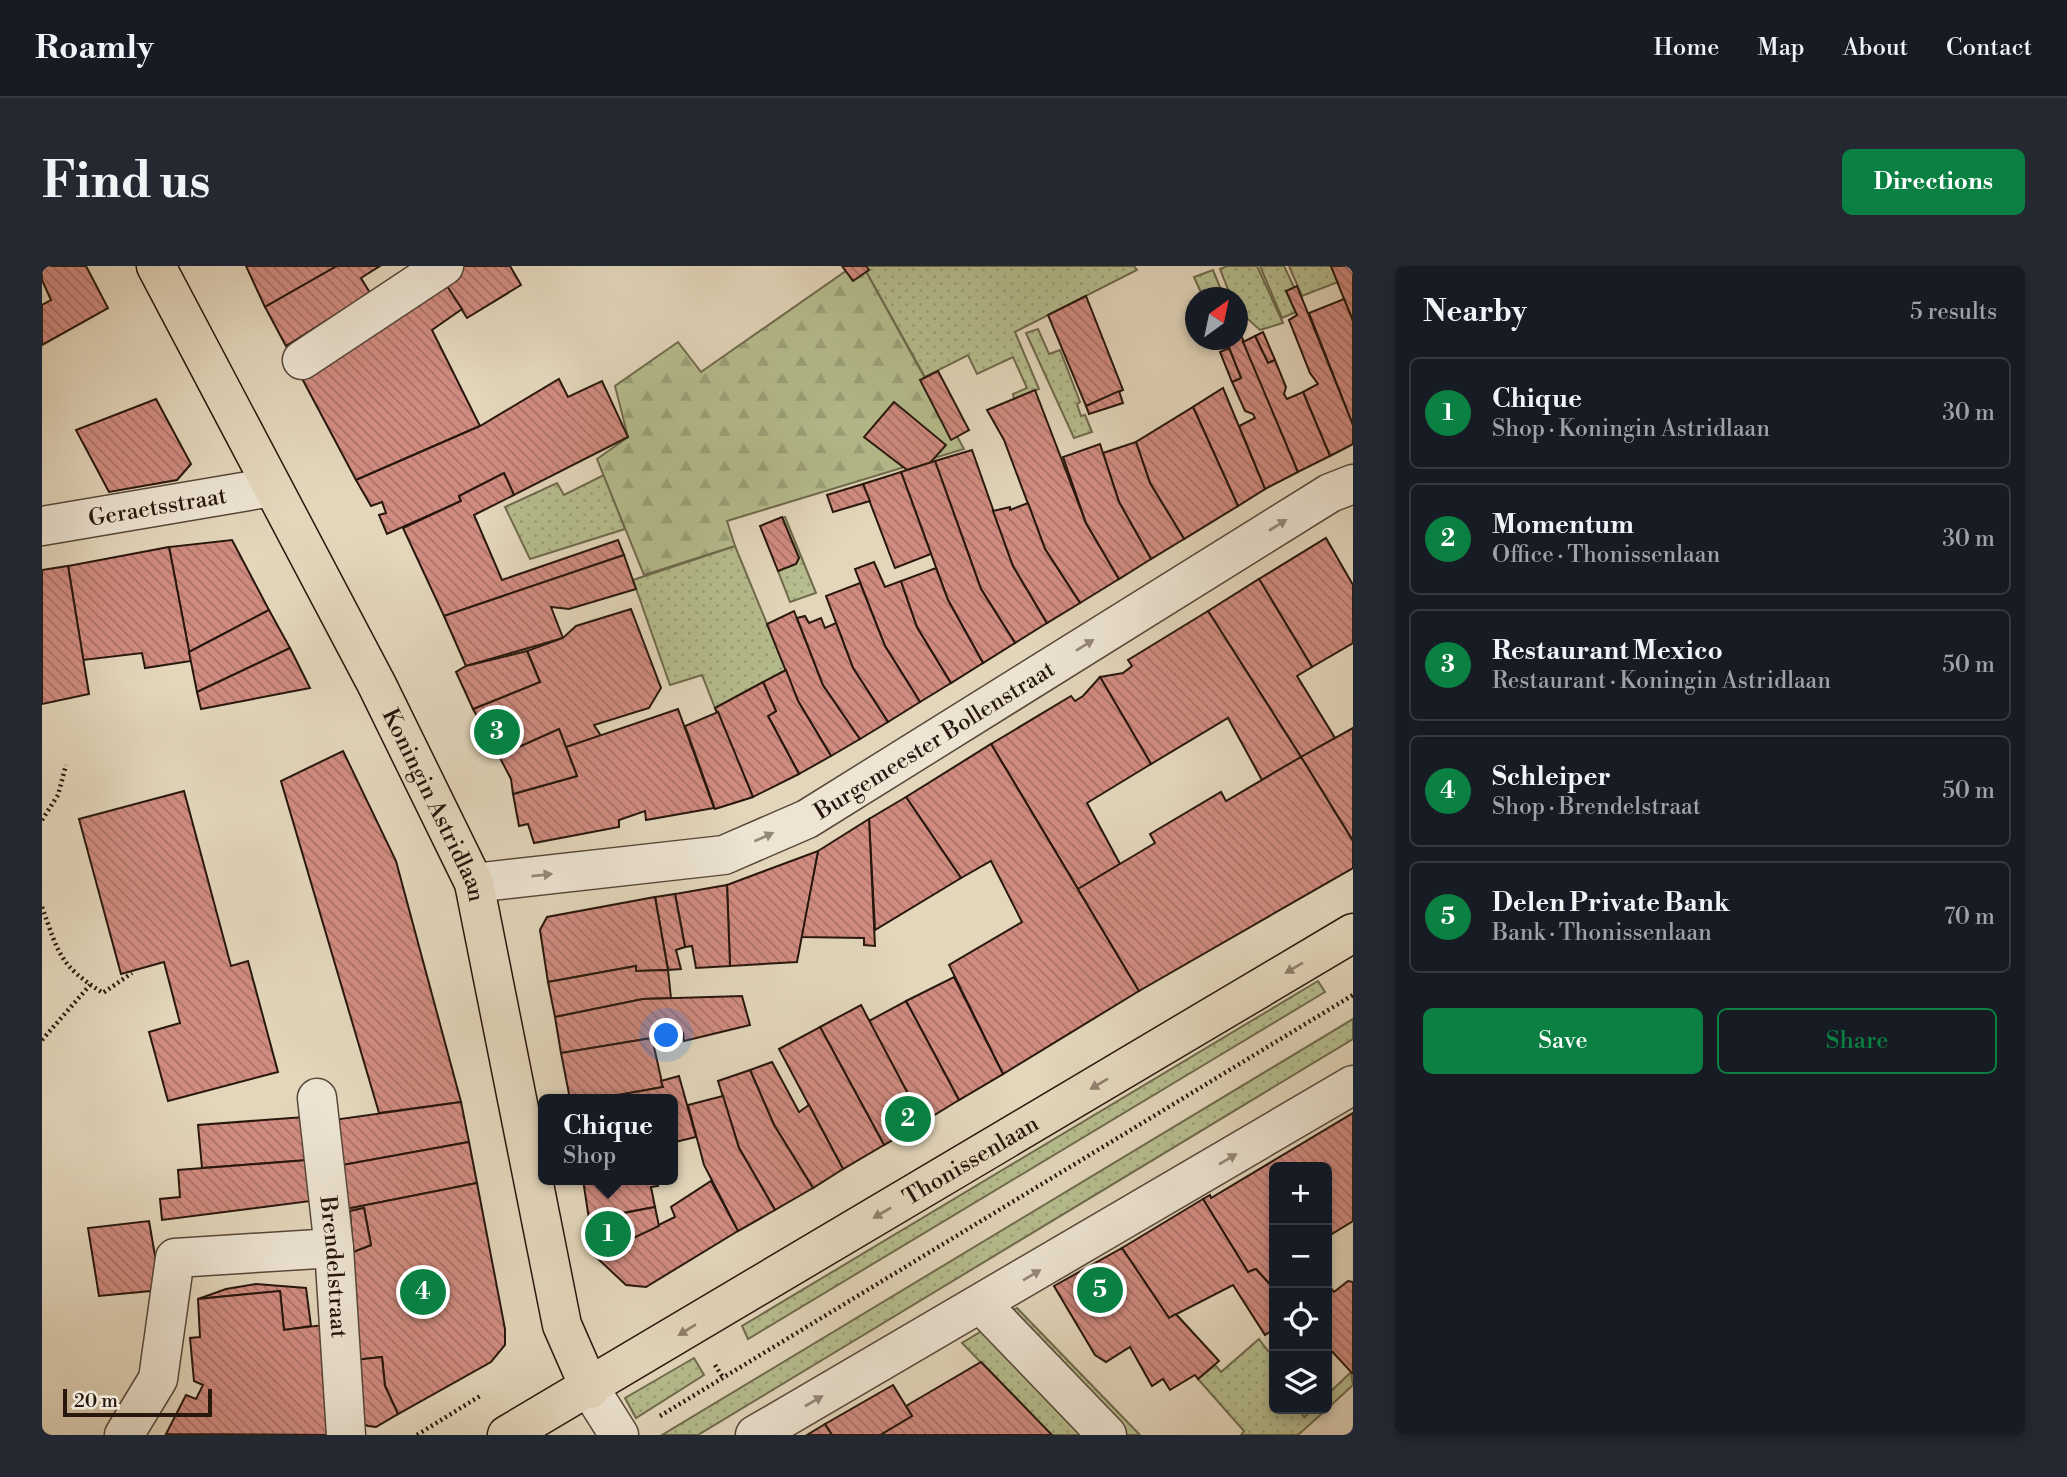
<!DOCTYPE html>
<meta charset="utf-8">
<style>
body{margin:0;font-family:"Libre Bodoni",serif;background:#242831;color:#f1f3f6}
.controls{position:absolute;right:21px;bottom:21px;display:grid;overflow:hidden;border-radius:10px;box-shadow:0 4px 10px #0003}
.controls button{width:63px;height:63px;display:grid;place-items:center;padding:0;border:0;border-bottom:2px solid #363941;background:#171b24;color:#f1f3f6;font:35px sans-serif}
.compass{position:absolute;left:1143px;top:21px;width:63px;height:63px;border-radius:50%;background:#171b24;box-shadow:0 4px 10px #0003;rotate:33deg}
.scale{position:absolute;left:21px;bottom:18px;width:149px;box-sizing:border-box;padding-left:7px;border:4px solid #28170c;border-top:0;font-size:19px;line-height:24px;white-space:nowrap;color:#28170c;-webkit-text-stroke:5px #ede4d3;paint-order:stroke}
.you{position:absolute;left:625px;top:770px;width:24px;height:24px;margin:-18px;border:5px solid #fff;border-radius:50%;background:#1a73e8;box-shadow:0 0 0 10px #1a73e833}
.badge{display:grid;place-items:center;width:46px;height:46px;border-radius:50%;background:#0b8043;color:#fff;font-size:23px;font-weight:700}
.pin{position:absolute;translate:-50% -50%;border:4px solid #fff;box-shadow:0 2px 7px #0006}
.popup{position:absolute;left:496px;top:828px;width:140px;height:91px;box-sizing:border-box;display:grid;place-content:center;border-radius:10px;background:#171b24;filter:drop-shadow(0 2px 5px #0005);font-size:23px;white-space:nowrap;color:#9ea1a6}
.popup b{font-size:26px;color:#f1f3f6}
.popup::after{content:'';position:absolute;left:50%;top:100%;margin-left:-14px;border:14px solid transparent;border-top-color:#171b24}
.list{margin:0;padding:0;list-style:none}
h2{display:flex;justify-content:space-between;align-items:center;height:91px;margin:0;padding:0 28px;font-size:30px}
h2 small{font-size:23px;font-weight:400;color:#9ea1a6}
.list li{display:grid;grid-template-columns:46px 1fr auto;gap:21px;align-items:center;box-sizing:border-box;height:112px;margin:0 14px 14px;padding:0 14px;border:2px solid #363941;border-radius:10px}
.list b{display:block;font-size:26px;white-space:nowrap}
.list p{margin:0;font-size:23px;white-space:nowrap;color:#9ea1a6}
.list em{font-size:23px;font-style:normal;color:#9ea1a6}
.actions{display:flex;gap:14px;padding:21px 28px}
.actions a{flex:1;padding:16px 0;border:2px solid #0b8043;border-radius:10px;text-align:center;font-size:24px;color:#0b8043}
.actions .main{background:#0b8043;color:#fff}
.icon{flex:none;width:38px;height:38px;fill:none;stroke:currentColor;stroke-width:2;stroke-linecap:round;stroke-linejoin:round}
.map{position:relative;flex:none;width:1311px;height:1169px;overflow:hidden;border-radius:10px}
header{display:flex;align-items:center;gap:42px;box-sizing:border-box;height:98px;padding:0 35px;background:#171b24;border-bottom:2px solid #363941}
header strong{font-size:33px}
nav{display:flex;gap:38px;margin-inline-start:auto;font-size:24px}
.intro{display:flex;align-items:center;justify-content:space-between;box-sizing:border-box;height:168px;padding:0 42px}
h1{margin:0;font-size:49px}
.button{padding:18px 32px;border-radius:10px;background:#0b8043;color:#fff;font-size:24px;font-weight:700}
main{display:flex;gap:42px;padding:0 42px}
aside{flex:1;background:#171b24;border-radius:10px;box-shadow:0 4px 10px #0003}
.map>svg:first-child{display:block}
.grass{fill:url(#grass-dots);stroke:#6f6a4d;stroke-width:2}
.forest{fill:url(#forest-firs);stroke:#6f6a4d;stroke-width:2}
.building{fill:url(#building-back-hatch);stroke:#28170c;stroke-width:2}
.lines{fill:none;stroke-linecap:round;stroke-linejoin:round}
.minor-casing{stroke:#574738;stroke-width:41}
.major-casing{stroke:#28170c;stroke-width:41}
.path{stroke:#28170c;stroke-width:4.5;stroke-dasharray:2 3.5;stroke-linecap:butt}
.minor{stroke:#ede4d3;stroke-width:38}
.major{stroke:#e3d6bb;stroke-width:38}
.oneway{fill:#948879}
.oneway2{fill:#8f806c}
.labels{text-anchor:middle;stroke-width:5;stroke-linejoin:round;paint-order:stroke}
.street-label{font-size:23px;fill:#28170c;stroke:#ede4d3}
</style>
<header>
<strong>Roamly</strong>
<nav><a>Home</a><a>Map</a><a>About</a><a>Contact</a></nav>
</header>
<div class="intro"><h1>Find us</h1><a class="button">Directions</a></div>
<main>
<div class="map">
<svg width="1311" height="1169" viewBox="0 0 1311 1169">
<defs>
<pattern id="grass-dots" width="8" height="8" patternUnits="userSpaceOnUse" patternTransform="scale(1.75)"><rect width="8" height="8" fill="#b6bd8e"/><path d="M2 2h.1M6 6h.1" fill="none" stroke="#9ca279" stroke-width="1.8" stroke-linecap="round"/></pattern>
<pattern id="forest-firs" width="22" height="20" patternUnits="userSpaceOnUse" patternTransform="scale(1.75)"><rect width="22" height="20" fill="#b6bd8e"/><path d="M5 1l3.5 6h-7zM16 11l3.5 6h-7z" fill="#9ca279"/></pattern>
<pattern id="building-back-hatch" width="6" height="6" patternUnits="userSpaceOnUse" patternTransform="scale(1.75)"><rect width="6" height="6" fill="#d18c81"/><path d="M-1 5l2 2M0 0l6 6M5-1l2 2" fill="none" stroke="#aa7168"/></pattern>
</defs>
<rect width="100%" height="100%" fill="#e3d6bb"/>
<filter id="stains"><feTurbulence type="fractalNoise" baseFrequency=".00286" numOctaves="4"/><feColorMatrix values="0 0 0 0 .2 0 0 0 0 .09 0 0 0 0 .02 0 0 0 .5 -.17"/></filter>
<radialGradient id="worn" r=".72"><stop offset=".6" stop-color="#630" stop-opacity="0"/><stop offset="1" stop-color="#630" stop-opacity=".3"/></radialGradient>
<g class="grass">
<polygon points="821,0 1092,0 1095,4 973,66 997,123 972,133 971,128 985,122 971,91 935,108 926,89 883,111"/>
<polygon points="1185,0 1215,0 1241,57 1218,64 1198,46 1196,32 1189,31 1178,3"/>
<polygon points="1218,0 1242,0 1252,21 1254,46 1240,52"/>
<polygon points="1247,0 1289,0 1296,16 1260,30"/>
<polygon points="1171,4 1182,31 1161,31 1152,11"/>
<polygon points="996,63 1007,88 1018,84 1038,136 1035,138 1039,150 1043,149 1050,166 1032,172 984,67"/>
<polygon points="562,209 583,263 488,293 463,241 515,217 522,229"/>
<polygon points="743,251 774,327 748,336 736,305 754,298 757,292 740,252"/>
<polygon points="693,280 744,404 673,442 660,409 628,419 591,314"/>
<polygon points="1276,715 1283,726 706,1073 700,1060"/>
<polygon points="1311,753 1311,773 656,1169 620,1169"/>
<polygon points="975,1042 1098,1169 1074,1169 959,1051"/>
<polygon points="943,1063 1047,1169 1009,1169 920,1077"/>
<polygon points="1217,1073 1226,1085 1232,1080 1232,1143 1256,1143 1262,1151 1271,1143 1285,1143 1256,1169 1199,1169 1202,1165 1156,1113 1173,1099 1179,1106"/>
<polygon points="652,1092 662,1109 594,1152 583,1132"/>
<polygon points="1309,1106 1311,1119 1285,1143 1285,1129"/>
</g>
<polygon class="forest" points="811,0 821,0 922,183 685,255 693,280 602,309 555,193 586,171 573,120 636,76 659,106"/>
<g class="building">
<polygon points="0,0 44,0 66,42 0,79 0,39 9,34 0,14"/>
<polygon points="204,0 295,0 223,41"/>
<polygon points="295,0 338,0 319,12 328,27 244,80 223,41"/>
<polygon points="417,0 468,0 479,19 425,52 399,11"/>
<polygon points="800,0 824,0 827,4 811,15"/>
<polygon points="1289,0 1311,0 1311,55 1302,33"/>
<polygon points="399,11 420,43 390,64 438,160 314,214 255,103"/>
<polygon points="1255,20 1311,159 1311,178 1288,190 1261,126 1276,118 1268,107 1247,54 1255,49 1244,25"/>
<polygon points="1044,30 1081,124 1044,140 1006,49"/>
<polygon points="1302,33 1311,55 1311,159 1267,47"/>
<polygon points="1196,62 1256,206 1223,223 1197,160 1213,152 1211,148 1203,145 1190,116 1199,112 1184,74 1196,74"/>
<polygon points="1221,66 1233,94 1226,97 1213,70"/>
<polygon points="1213,70 1226,97 1233,94 1244,121 1242,128 1245,133 1261,126 1288,190 1256,206 1201,76"/>
<polygon points="1187,82 1199,112 1190,116 1178,86"/>
<polygon points="896,105 927,164 909,174 878,114"/>
<polygon points="517,113 526,131 560,115 586,171 472,229 462,207 417,230 419,235 345,268 337,249 344,247 340,236 329,240 314,214 438,160"/>
<polygon points="1181,122 1223,223 1196,240 1151,141"/>
<polygon points="993,124 1044,257 1077,313 1038,337 1003,283 962,174 945,144"/>
<polygon points="1077,125 1081,137 1047,148 1044,140"/>
<polygon points="114,133 149,198 135,214 67,226 34,164"/>
<polygon points="852,136 904,179 888,197 865,204 822,171"/>
<polygon points="1151,141 1196,240 1142,273 1108,217 1094,176"/>
<polygon points="1094,176 1108,217 1142,273 1109,293 1077,236 1061,187"/>
<polygon points="1058,178 1077,236 1109,293 1077,313 1044,257 1021,191"/>
<polygon points="930,184 971,300 1005,357 973,377 939,323 893,195"/>
<polygon points="893,195 939,323 973,377 941,397 906,334 859,206"/>
<polygon points="859,206 889,288 853,302 821,218"/>
<polygon points="462,207 472,229 432,249 460,314 576,274 582,289 402,350 361,262 419,235 417,230"/>
<polygon points="821,218 828,235 791,246 785,229"/>
<polygon points="986,237 1003,283 1038,337 1005,357 971,300 951,245 968,241 968,244"/>
<polygon points="740,251 757,292 754,298 736,305 718,260"/>
<polygon points="1284,272 1311,319 1311,377 1270,401 1217,313"/>
<polygon points="190,274 227,344 147,386 127,281"/>
<polygon points="127,281 149,395 103,402 100,387 41,394 26,300"/>
<polygon points="582,289 594,323 527,343 509,341 521,372 424,400 402,350"/>
<polygon points="832,296 843,321 859,315 875,361 909,417 878,436 843,380 813,303"/>
<polygon points="26,300 47,428 0,438 0,304"/>
<polygon points="894,302 906,334 941,397 909,417 875,361 859,315"/>
<polygon points="1217,313 1270,401 1255,410 1293,472 1259,491 1166,345"/>
<polygon points="818,317 843,380 878,436 846,456 811,402 784,330"/>
<polygon points="589,343 619,422 607,442 552,459 559,470 524,481 517,463 457,490 431,443 498,416 485,385 521,372 534,360"/>
<polygon points="227,344 248,382 155,426 147,386"/>
<polygon points="752,345 781,419 818,473 789,490 756,435 725,358"/>
<polygon points="1166,345 1259,491 1220,514 1186,452 1109,498 1058,411 1081,407 1090,400 1086,394"/>
<polygon points="763,350 767,357 779,352 783,362 794,357 811,402 846,456 818,473 781,419 755,352"/>
<polygon points="248,382 268,422 159,443 155,426"/>
<polygon points="485,385 498,416 431,443 414,406 424,400"/>
<polygon points="744,404 756,435 789,490 757,508 726,450 734,445 721,416"/>
<polygon points="1058,411 1109,498 1045,537 1078,598 1036,623 949,478 1029,430 1033,435 1041,430"/>
<polygon points="721,416 734,445 726,450 757,508 711,531 673,442"/>
<polygon points="636,443 672,542 604,554 603,545 577,554 577,561 492,577 486,558 477,560 471,528 535,510 524,481"/>
<polygon points="676,446 711,531 673,543 643,460"/>
<polygon points="1311,462 1311,575 1259,491"/>
<polygon points="517,463 535,510 471,528 469,513 457,490"/>
<polygon points="949,478 1097,725 961,808 907,699 980,656 949,595 919,612 864,531"/>
<polygon points="301,485 354,595 419,836 337,847 239,515"/>
<polygon points="1259,491 1311,575 1311,602 1097,725 1036,623 1113,577 1108,568 1179,526 1184,535"/>
<polygon points="142,525 189,700 206,695 236,806 126,835 107,766 138,757 122,696 79,708 37,553"/>
<polygon points="864,531 919,612 833,664 827,553"/>
<polygon points="827,553 833,680 822,679 822,672 759,671 776,585"/>
<polygon points="776,585 755,696 688,700 685,619"/>
<polygon points="685,619 688,700 654,702 650,680 643,681 633,628"/>
<polygon points="633,628 643,681 634,684 639,703 626,704 613,631"/>
<polygon points="613,631 626,704 594,705 594,700 506,716 498,664 505,651"/>
<polygon points="594,700 594,705 626,704 629,732 601,733 513,751 506,716"/>
<polygon points="912,711 961,808 917,834 864,735"/>
<polygon points="700,730 708,759 642,775 641,767 519,787 513,751 601,733"/>
<polygon points="864,735 917,834 881,856 827,755"/>
<polygon points="819,739 881,856 842,879 778,761"/>
<polygon points="778,761 842,879 801,903 737,783"/>
<polygon points="610,772 621,821 554,833 528,833 519,787"/>
<polygon points="730,796 757,846 767,839 801,903 771,922 732,859 708,804"/>
<polygon points="708,804 732,859 771,922 733,944 697,882 676,815"/>
<polygon points="637,810 654,871 633,876 631,833 554,833 621,821 619,815"/>
<polygon points="681,830 697,882 733,944 696,965 662,899 646,839"/>
<polygon points="419,836 427,876 295,900 291,854"/>
<polygon points="1311,847 1311,955 1285,971 1285,901 1232,901 1232,1023 1214,1003 1206,1006 1161,933 1168,929 1169,932"/>
<polygon points="262,851 266,894 160,902 156,859"/>
<polygon points="427,876 435,917 299,944 295,900"/>
<polygon points="266,894 269,935 120,954 118,933 138,931 136,904"/>
<polygon points="541,914 614,914 616,920 609,921 613,941 547,953"/>
<polygon points="669,915 696,965 604,1021 584,1019 553,990 633,951 629,941"/>
<polygon points="435,917 463,1063 463,1079 449,1096 356,1148 343,1120 340,1091 312,1094 303,989 329,979 322,942 299,947 299,944"/>
<polygon points="1161,933 1206,1006 1214,1003 1232,1023 1232,1063 1223,1069 1191,1019 1127,1052 1080,982"/>
<polygon points="613,941 617,960 553,990 546,954"/>
<polygon points="322,942 329,979 311,986 308,945"/>
<polygon points="107,955 119,1024 57,1030 46,962"/>
<polygon points="1080,982 1127,1052 1134,1048 1177,1095 1156,1113 1153,1109 1128,1124 1121,1113 1110,1120 1088,1081 1064,1096 1053,1089 1012,1020"/>
<polygon points="1306,1015 1311,1016 1311,1108 1285,1080 1285,1018 1292,1026"/>
<polygon points="214,1018 264,1022 269,1060 242,1064 238,1025 156,1033 184,1023"/>
<polygon points="238,1025 242,1064 281,1059 291,1169 124,1168 144,1129 154,1133 161,1119 152,1115 148,1072 158,1071 156,1033"/>
<polygon points="340,1091 343,1120 356,1148 334,1161 326,1160 322,1158 312,1094"/>
<polygon points="939,1096 1010,1169 838,1169 870,1150 864,1140"/>
<polygon points="851,1119 870,1150 838,1169 790,1169 783,1158"/>
<polygon points="783,1158 790,1169 765,1169"/>
</g>
<g class="lines">
<defs>
<g id="minor">
<polyline points="260,94 402,0"/>
<path id="s1" d="M0,260L230,221"/>
<path id="s2" d="M432,617L682,589L765,553L1288,227L1311,218"/>
<path id="s3" d="M275,832L292,982L304,1169"/>
<polyline points="940,1039 1065,1169"/>
<polyline points="548,1123 577,1169"/>
<polyline points="82,1169 116,1113 133,992 292,982"/>
<polyline points="713,1169 1311,819"/>
</g>
<g id="major">
<path id="s4" d="M114,0L335,419L432,617L520,1059L548,1123"/>
<path id="s5" d="M465,1169L1311,667"/>
</g>
</defs>
<use href="#minor" class="minor-casing"/>
<use href="#major" class="major-casing"/>
<g class="path">
<polyline points="0,554 16,529 24,499"/>
<path d="M0,641C17,688 17,699 61,727L90,707"/>
<polyline points="0,774 48,719"/>
<polyline points="673,1099 682,1113"/>
<polyline points="618,1150 1311,729"/>
<polyline points="375,1169 438,1130"/>
</g>
<use href="#minor" class="minor"/>
<use href="#major" class="major"/>
</g>
<defs><path id="oneway-solid" d="M-6-.8H1V-3.2L6.5 0L1 3.2V.8H-6Z" transform="scale(1.75)"/></defs>
<g class="oneway">
<use href="#oneway-solid" transform="translate(1236 259) rotate(-32)"/>
<use href="#oneway-solid" transform="translate(1043 379) rotate(-32)"/>
<use href="#oneway-solid" transform="translate(722 571) rotate(-24)"/>
<use href="#oneway-solid" transform="translate(500 609) rotate(-6)"/>
<use href="#oneway-solid" transform="translate(1186 893) rotate(-31)"/>
<use href="#oneway-solid" transform="translate(990 1009) rotate(-31)"/>
<use href="#oneway-solid" transform="translate(772 1135) rotate(-30)"/>
</g>
<g class="oneway2">
<use href="#oneway-solid" transform="translate(1252 702) rotate(149)"/>
<use href="#oneway-solid" transform="translate(1057 818) rotate(149)"/>
<use href="#oneway-solid" transform="translate(840 947) rotate(149)"/>
<use href="#oneway-solid" transform="translate(645 1064) rotate(148)"/>
</g>
<g class="labels">
<g class="street-label">
<text dy="8" stroke="none"><textPath href="#s1" startOffset="117">Geraetsstraat</textPath></text>
<text dy="8" stroke="none"><textPath href="#s2" startOffset="492">Burgemeester Bollenstraat</textPath></text>
<text dy="8" stroke="none"><textPath href="#s4" startOffset="607">Koningin Astridlaan</textPath></text>
<text dy="8" stroke="none"><textPath href="#s5" startOffset="539">Thonissenlaan</textPath></text>
<text dy="8" stroke="none"><textPath href="#s3" startOffset="170">Brendelstraat</textPath></text>
</g>
</g>
<rect width="100%" height="100%" filter="url(#stains)"/>
<rect width="100%" height="100%" fill="url(#worn)"/>
</svg>
<div class="controls">
<button>+</button>
<button>−</button>
<button><svg class="icon" aria-label="locate" viewBox="0 0 24 24"><circle cx="12" cy="12" r="6"/><path d="M12 2v4M12 18v4M2 12h4M18 12h4"/></svg></button>
<button><svg class="icon" aria-label="layers" viewBox="0 0 24 24"><path d="M12 4l9 5-9 5-9-5zM3 14l9 5 9-5"/></svg></button>
</div>
<svg class="compass" viewBox="-18 -18 36 36"><path d="M0-13l5 13h-10z" fill="#e53935"/><path d="M0 13l5-13h-10z" fill="#9ea1a6"/></svg>
<div class="scale">20 m</div>
<div class="you"></div>
<div class="pin badge" style="left:566px;top:968px">1</div>
<div class="popup"><b>Chique</b>Shop</div>
<div class="pin badge" style="left:866px;top:853px">2</div>
<div class="pin badge" style="left:455px;top:466px">3</div>
<div class="pin badge" style="left:381px;top:1026px">4</div>
<div class="pin badge" style="left:1058px;top:1024px">5</div>
</div>
<aside>
<h2>Nearby<small>5 results</small></h2>
<ul class="list">
<li><span class="badge">1</span><div><b>Chique</b><p>Shop · Koningin Astridlaan</p></div><em>30 m</em></li>
<li><span class="badge">2</span><div><b>Momentum</b><p>Office · Thonissenlaan</p></div><em>30 m</em></li>
<li><span class="badge">3</span><div><b>Restaurant Mexico</b><p>Restaurant · Koningin Astridlaan</p></div><em>50 m</em></li>
<li><span class="badge">4</span><div><b>Schleiper</b><p>Shop · Brendelstraat</p></div><em>50 m</em></li>
<li><span class="badge">5</span><div><b>Delen Private Bank</b><p>Bank · Thonissenlaan</p></div><em>70 m</em></li>
</ul>
<div class="actions"><a class="main">Save</a><a>Share</a></div>
</aside>
</main>
